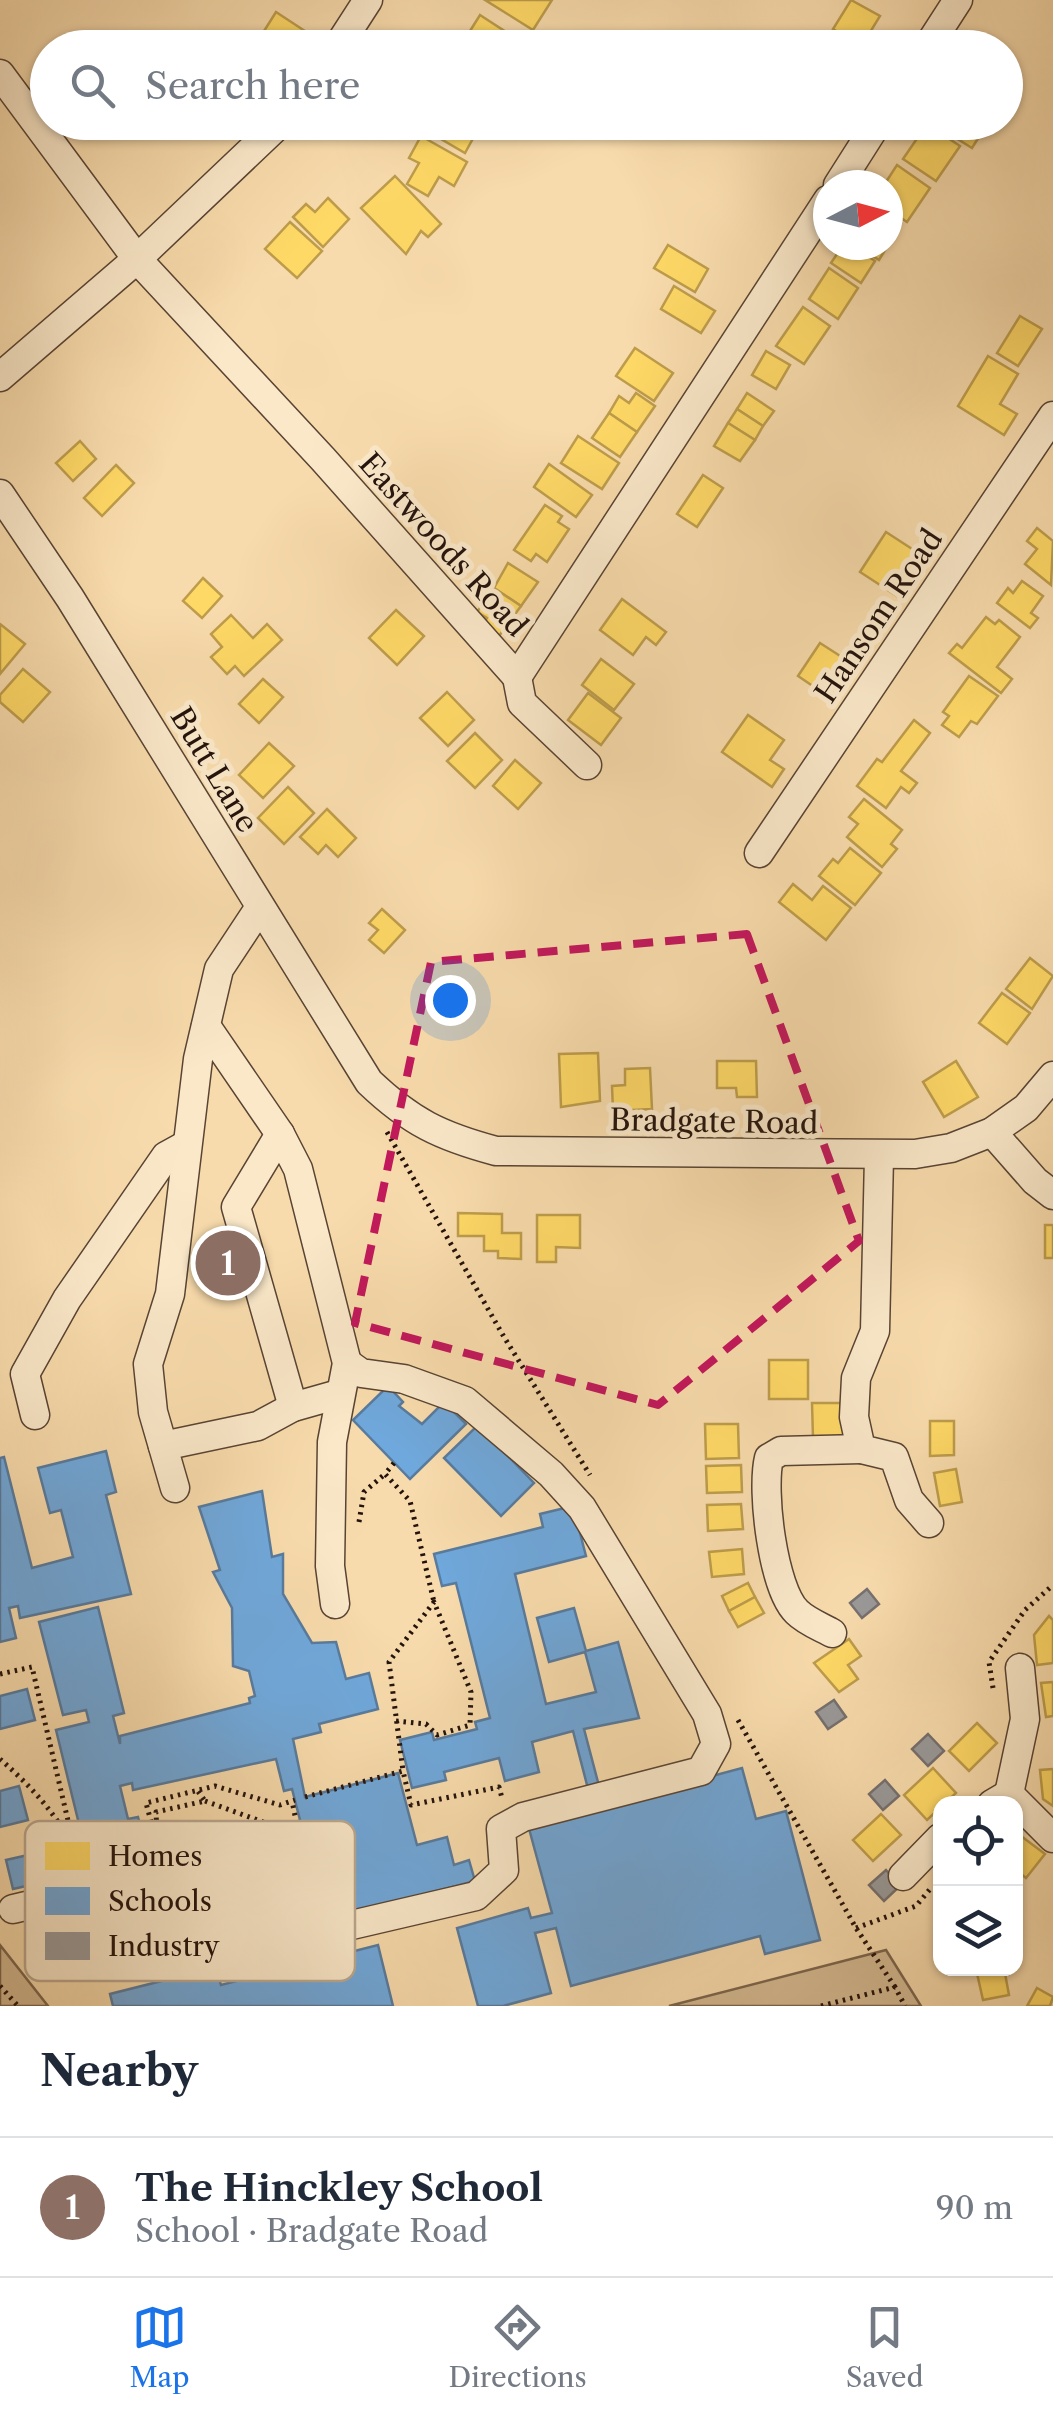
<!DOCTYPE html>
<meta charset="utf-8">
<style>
body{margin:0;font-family:"Libre Caslon Text",serif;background:#f6f6f7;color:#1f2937}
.controls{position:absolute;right:30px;bottom:30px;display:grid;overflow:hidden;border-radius:20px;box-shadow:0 2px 8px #0004}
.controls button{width:90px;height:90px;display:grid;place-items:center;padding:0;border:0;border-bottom:2px solid #e0e1e3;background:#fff;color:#1f2937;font:50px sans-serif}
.compass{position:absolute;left:813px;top:170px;width:90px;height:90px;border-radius:50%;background:#fff;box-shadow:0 2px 8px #0004;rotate:84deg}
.you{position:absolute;left:450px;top:1000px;width:35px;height:35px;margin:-25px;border:8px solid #fff;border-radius:50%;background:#1a73e8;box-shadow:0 0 0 15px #1a73e833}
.badge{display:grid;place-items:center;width:65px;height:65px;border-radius:50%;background:#1a73e8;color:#fff;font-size:32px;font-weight:700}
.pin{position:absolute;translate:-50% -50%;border:5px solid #fff;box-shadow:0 2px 10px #0006}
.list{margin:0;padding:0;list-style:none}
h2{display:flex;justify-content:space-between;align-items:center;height:130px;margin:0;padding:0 40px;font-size:42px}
h2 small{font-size:32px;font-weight:400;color:#747a83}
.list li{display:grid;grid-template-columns:65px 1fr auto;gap:30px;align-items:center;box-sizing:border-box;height:140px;padding:0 40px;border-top:2px solid #e0e1e3}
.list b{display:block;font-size:38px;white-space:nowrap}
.list p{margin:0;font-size:32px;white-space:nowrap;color:#747a83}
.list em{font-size:32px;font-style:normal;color:#747a83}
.icon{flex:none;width:55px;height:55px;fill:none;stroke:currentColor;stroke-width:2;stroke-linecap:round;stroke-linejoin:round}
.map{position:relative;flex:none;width:1053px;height:2006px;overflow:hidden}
.search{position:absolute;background:#fff;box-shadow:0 2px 8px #0004;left:30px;right:30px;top:30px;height:110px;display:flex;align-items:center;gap:25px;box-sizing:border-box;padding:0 35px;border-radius:55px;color:#747a83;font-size:38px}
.sheet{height:270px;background:#fff}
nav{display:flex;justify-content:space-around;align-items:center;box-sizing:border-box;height:140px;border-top:2px solid #e0e1e3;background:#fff;font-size:28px;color:#747a83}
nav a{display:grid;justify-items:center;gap:5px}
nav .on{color:#1a73e8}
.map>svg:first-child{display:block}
.green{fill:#d4b991;stroke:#7c664e;stroke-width:2.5}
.homes{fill:#ffd966;stroke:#bd9d4b;stroke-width:2.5}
.schools{fill:#6fa8dc;stroke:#587b9e;stroke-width:2.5}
.industry{fill:#999;stroke:#76706f;stroke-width:2.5}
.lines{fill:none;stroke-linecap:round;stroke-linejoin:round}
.minor-casing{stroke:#584434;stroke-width:31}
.path{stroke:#23120c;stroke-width:5;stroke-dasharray:2.5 5;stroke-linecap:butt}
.minor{stroke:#fae8c9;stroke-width:28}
.marked{fill:none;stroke:#c2185b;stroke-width:8;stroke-dasharray:20 12;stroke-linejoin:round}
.labels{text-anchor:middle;stroke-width:10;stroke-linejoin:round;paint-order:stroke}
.street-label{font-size:30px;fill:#23120c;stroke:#fae8c9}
.key{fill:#fae8c9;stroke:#baa890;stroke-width:2.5}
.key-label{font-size:28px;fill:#23120c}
</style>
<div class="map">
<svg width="1053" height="2006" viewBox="0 0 1053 2006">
<rect width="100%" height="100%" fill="#f8dbac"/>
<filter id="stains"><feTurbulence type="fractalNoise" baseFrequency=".002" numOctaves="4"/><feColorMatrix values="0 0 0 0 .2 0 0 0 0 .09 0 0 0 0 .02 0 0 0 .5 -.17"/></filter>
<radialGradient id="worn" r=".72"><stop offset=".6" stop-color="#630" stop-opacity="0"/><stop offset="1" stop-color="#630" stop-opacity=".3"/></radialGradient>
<g class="green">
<polygon points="0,1945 48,2006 0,2006"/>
<polygon points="886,1950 921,2006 669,2006"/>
</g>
<g class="homes">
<polygon points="485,0 552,0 533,30"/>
<polygon points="851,0 880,16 861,47 833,29"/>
<polygon points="276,12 305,31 294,48 264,31"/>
<polygon points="480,15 506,32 497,48 478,48 465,39"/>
<polygon points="434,122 482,122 465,153 429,132"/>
<polygon points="939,122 984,122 987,124 972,148 937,126"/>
<polygon points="927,124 960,146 936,181 903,159"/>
<polygon points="421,136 467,162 454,186 439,177 428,196 407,184 419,163 409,158"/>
<polygon points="897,165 930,188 907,222 888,209 888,185 884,185"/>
<polygon points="395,176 441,224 428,237 421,231 406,254 361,208"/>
<polygon points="328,198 349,219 323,247 293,217 306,204 315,212"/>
<polygon points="290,222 322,251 297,278 265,249"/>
<polygon points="888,223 898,229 879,260 855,245 888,245"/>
<polygon points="668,245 708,269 695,292 654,268"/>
<polygon points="843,245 851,245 875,261 861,283 831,263"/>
<polygon points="829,268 858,288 838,319 809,299"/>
<polygon points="674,286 715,311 701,333 661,309"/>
<polygon points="803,307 830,326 804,364 776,346"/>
<polygon points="1020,316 1042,329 1018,366 997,353"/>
<polygon points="635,348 673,373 654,401 616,376"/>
<polygon points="766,351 790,365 776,389 752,375"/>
<polygon points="988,356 1018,374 1000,404 1017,414 1004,435 958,406"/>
<polygon points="636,393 655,406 637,432 609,413 619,396 629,403"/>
<polygon points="747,393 774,411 763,426 737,409"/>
<polygon points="737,409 763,426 755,440 728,423"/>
<polygon points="609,413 637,432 620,457 592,438"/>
<polygon points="728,423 755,440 740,461 714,446"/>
<polygon points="578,436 619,463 602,489 561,463"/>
<polygon points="80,441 96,459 73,481 56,463"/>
<polygon points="549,464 592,495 576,517 534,487"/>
<polygon points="116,465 134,483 102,516 84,498"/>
<polygon points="703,475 723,488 697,527 677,514"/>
<polygon points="545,505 562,516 558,522 569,529 547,562 536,554 531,561 514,550"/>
<polygon points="1037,528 1053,541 1051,585 1025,564 1037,549 1027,541"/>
<polygon points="886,532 923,556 897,596 860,572"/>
<polygon points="508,563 538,582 521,606 494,588"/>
<polygon points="203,578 222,596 202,618 183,601"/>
<polygon points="1022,581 1043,596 1031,613 1038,618 1030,628 997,603 1008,588 1013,593"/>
<polygon points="494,588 521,606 499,636 483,625 487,618 477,612"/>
<polygon points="622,599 666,632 656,645 646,637 633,655 600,630"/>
<polygon points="396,610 424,636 397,665 369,638"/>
<polygon points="231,615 253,638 267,624 282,640 244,676 235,666 227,674 211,657 222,647 211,634"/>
<polygon points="986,617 995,624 999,620 1020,637 997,667 1012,679 1001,693 949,653 957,644 962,648"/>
<polygon points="0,624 25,644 0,674"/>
<polygon points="820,643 848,661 826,695 798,676"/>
<polygon points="601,659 634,684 614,710 582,685"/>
<polygon points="23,669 50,692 23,722 0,702 0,695"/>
<polygon points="969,676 998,696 977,724 971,721 959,737 942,725 949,716 943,712"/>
<polygon points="263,679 283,697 259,723 239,704"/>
<polygon points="447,692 474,720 448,746 420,718"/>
<polygon points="588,693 621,718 601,745 568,720"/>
<polygon points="748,715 784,740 770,760 784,769 772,787 722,752"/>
<polygon points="914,720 930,733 901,771 917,783 909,793 901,787 886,808 857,786 877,759 882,762"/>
<polygon points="475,733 502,760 475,788 447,761"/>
<polygon points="269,743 294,766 263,798 239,775"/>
<polygon points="515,760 541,783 518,809 493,786"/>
<polygon points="288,787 314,813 284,844 258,818"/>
<polygon points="864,799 902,830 891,844 897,849 882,867 847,837 858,824 849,817"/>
<polygon points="327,809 356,838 338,857 326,845 318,854 300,837"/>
<polygon points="850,848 881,873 855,905 819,876 833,859 838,863"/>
<polygon points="793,884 812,900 823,886 851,908 826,940 779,902"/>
<polygon points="382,909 405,930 384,953 369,940 378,930 369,923"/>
<polygon points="1030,958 1053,976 1032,1009 1006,989"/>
<polygon points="1002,993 1030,1013 1007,1044 979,1023"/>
<polygon points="598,1053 600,1101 561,1107 559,1054"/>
<polygon points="717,1061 756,1061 757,1097 737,1097 736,1088 717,1088"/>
<polygon points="956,1061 978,1097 944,1117 923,1082"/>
<polygon points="650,1068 652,1109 613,1111 612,1086 625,1085 625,1069"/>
<polygon points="458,1213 502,1214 502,1233 521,1233 521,1259 498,1258 498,1251 484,1251 484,1236 458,1236"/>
<polygon points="537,1215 580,1215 580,1248 556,1247 556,1262 537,1262"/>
<rect x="1045" y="1225" width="8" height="33"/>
<rect x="769" y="1360" width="39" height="39"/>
<polygon points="812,1403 849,1403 849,1438 813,1438"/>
<polygon points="930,1421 954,1421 954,1455 930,1456"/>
<polygon points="705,1424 738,1424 739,1458 706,1459"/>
<polygon points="741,1465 742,1492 707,1493 706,1466"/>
<polygon points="956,1469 962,1502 940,1506 934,1473"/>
<polygon points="741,1504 743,1529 708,1531 707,1505"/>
<polygon points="742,1549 744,1574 712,1577 709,1552"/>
<polygon points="748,1583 755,1597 729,1611 722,1596"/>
<polygon points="755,1597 764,1613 738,1627 729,1611"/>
<polygon points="1049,1616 1053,1620 1053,1663 1037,1665 1034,1635"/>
<polygon points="849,1639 861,1656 848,1665 858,1679 839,1692 814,1663"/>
<polygon points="1053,1682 1053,1716 1046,1717 1041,1683"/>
<polygon points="977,1723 997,1743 969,1771 949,1751"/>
<polygon points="933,1768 956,1793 927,1820 904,1795"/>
<polygon points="1053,1769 1053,1806 1043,1799 1040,1770"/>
<polygon points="881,1814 901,1835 873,1861 853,1840"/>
<polygon points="1017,1833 1045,1854 1026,1878 1016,1870"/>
<polygon points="1004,1968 1009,1995 983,2000 976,1969"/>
<polygon points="1037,1988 1053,1997 1050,2006 1027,2006"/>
</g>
<g class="schools">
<polygon points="388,1386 403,1402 399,1406 422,1424 444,1402 466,1424 410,1479 353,1420"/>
<polygon points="478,1425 534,1483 501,1516 444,1458"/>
<polygon points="106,1451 116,1492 106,1495 131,1594 20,1618 18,1606 9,1608 16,1638 0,1642 0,1458 4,1457 32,1568 73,1557 61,1510 50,1513 38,1468"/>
<polygon points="262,1491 272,1557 283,1554 283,1594 312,1643 336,1642 346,1679 369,1673 378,1709 319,1724 321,1732 293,1739 305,1797 398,1773 417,1845 447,1837 454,1865 469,1860 475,1881 318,1922 301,1858 309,1855 292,1789 284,1791 276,1759 133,1790 132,1783 120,1786 128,1819 138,1817 147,1853 90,1869 56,1730 89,1722 86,1710 63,1715 39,1622 98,1607 124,1713 113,1716 120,1744 120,1736 250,1703 249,1698 255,1696 249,1671 233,1666 232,1608 213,1572 220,1570 199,1507"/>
<polygon points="573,1506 586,1556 515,1574 546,1704 596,1692 585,1652 549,1662 537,1618 574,1608 586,1651 618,1642 639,1718 584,1729 604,1805 742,1768 756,1819 786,1811 820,1940 765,1954 760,1936 571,1986 556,1928 535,1933 551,1993 503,2006 478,2006 457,1928 528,1908 531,1918 552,1913 528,1825 593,1808 573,1731 532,1742 539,1772 505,1781 499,1758 444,1772 446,1780 412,1788 400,1740 432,1732 434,1740 477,1729 475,1722 490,1718 456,1583 442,1586 434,1554 543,1527 540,1514"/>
<polygon points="27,1689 35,1720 0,1729 0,1696"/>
<polygon points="19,1786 28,1820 0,1827 0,1791"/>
<polygon points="68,1846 75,1875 13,1889 6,1860"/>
<polygon points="165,1891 171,1915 193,1910 208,1970 216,1968 221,1985 378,1945 393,2006 113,2006 110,1994 197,1972 185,1923 174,1926 179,1947 55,1978 42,1922"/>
</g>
<g class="industry">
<polygon points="867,1589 879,1604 862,1618 850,1603"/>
<polygon points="834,1700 846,1717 828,1729 816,1712"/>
<polygon points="928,1734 944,1751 928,1766 912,1749"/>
<polygon points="885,1780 899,1796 883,1810 869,1794"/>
<polygon points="886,1870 900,1886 884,1901 869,1885"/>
</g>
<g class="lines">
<defs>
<g id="minor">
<polyline points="337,48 368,0"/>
<polyline points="927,48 958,0"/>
<polyline points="0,74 137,259 323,459 517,677"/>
<polyline points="838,185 878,122"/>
<polyline points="0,377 137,259 281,122"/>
<path d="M0,494L70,598L369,1082C411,1122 440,1136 496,1151L915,1154L951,1148L992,1132L1026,1108L1053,1076"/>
<polyline points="517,677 828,200"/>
<polyline points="517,677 522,703 587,765"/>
<polyline points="759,853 1053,416"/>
<polyline points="206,1026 280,1134 298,1169 347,1363 332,1442 330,1566 335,1604"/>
<polyline points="992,1132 1035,1181 1053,1195"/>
<polyline points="280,1134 236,1207 293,1407"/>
<polyline points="879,1157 875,1331 856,1378 854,1417 861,1449 894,1457 909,1500 929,1523"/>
<polyline points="35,1415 25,1374 67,1299 166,1156 186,1145"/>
<polyline points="163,1446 258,1426 293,1407 339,1394"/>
<polyline points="175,1488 153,1412 148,1364 170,1294 198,1059 219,969 260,907"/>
<path d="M832,1633C821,1627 806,1621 797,1612C773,1589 761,1491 769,1458L781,1451L861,1449"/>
<polyline points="1009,1794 1025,1719 1020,1668"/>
<polyline points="992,1804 1009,1794 1053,1838"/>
<polyline points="903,1876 940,1838"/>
<polyline points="13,1909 165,1873 212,1884 240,1905 255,1926 283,1941 476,1896 504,1870 501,1829 523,1817 701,1771 716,1744 707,1714 582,1508 551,1474 465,1401 404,1379 361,1373 347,1363"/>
</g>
</defs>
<use href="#minor" class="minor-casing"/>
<g class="path">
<polyline points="387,1132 504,1337 590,1475"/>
<polyline points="394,1463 385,1474 410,1501 434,1602"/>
<polyline points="359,1522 364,1492 385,1474"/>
<polyline points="0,1674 32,1667 73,1842"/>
<polyline points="993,1688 989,1662 1025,1610 1053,1585"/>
<polyline points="738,1720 856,1928 895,1987"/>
<polyline points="396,1721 426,1724 437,1735 470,1725 471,1692 434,1602 389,1662 403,1771"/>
<path d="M0,1759C33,1788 68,1825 80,1867"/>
<polyline points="305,1797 403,1771 411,1805 499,1787 502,1798"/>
<polyline points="205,1801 299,1835 292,1801"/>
<polyline points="157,1835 156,1812 205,1801 197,1790"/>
<polyline points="159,1851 146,1803 215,1786 280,1805 295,1800"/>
<polyline points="283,1914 268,1855 299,1835"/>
<polyline points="856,1928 916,1906 931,1888"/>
<polyline points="0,1986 18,2006"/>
<polyline points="821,2006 895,1987 905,2006"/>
</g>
<use href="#minor" class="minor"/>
</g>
<path class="marked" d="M747,934L859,1241L658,1405L355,1323L431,962Z"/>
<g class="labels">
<g class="street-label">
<text transform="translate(443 545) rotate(48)" y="10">Eastwoods Road</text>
<text transform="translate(879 616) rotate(-56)" y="10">Hansom Road</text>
<text transform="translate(214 770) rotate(59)" y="10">Butt Lane</text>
<text transform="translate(714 1122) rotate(1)" y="10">Bradgate Road</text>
</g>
</g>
<rect x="25" y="1821" width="330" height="160" rx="15" class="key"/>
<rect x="45" y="1842" width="45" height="28" fill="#ffd966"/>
<rect x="45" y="1887" width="45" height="28" fill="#6fa8dc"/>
<rect x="45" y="1932" width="45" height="28" fill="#999"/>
<g class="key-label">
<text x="108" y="1866">Homes</text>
<text x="108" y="1911">Schools</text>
<text x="108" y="1956">Industry</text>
</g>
<rect width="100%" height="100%" filter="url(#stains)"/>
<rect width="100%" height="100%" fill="url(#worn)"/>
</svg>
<div class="controls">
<button><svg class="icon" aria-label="locate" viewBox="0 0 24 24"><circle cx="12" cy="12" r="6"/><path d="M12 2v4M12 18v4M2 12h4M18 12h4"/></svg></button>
<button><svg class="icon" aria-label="layers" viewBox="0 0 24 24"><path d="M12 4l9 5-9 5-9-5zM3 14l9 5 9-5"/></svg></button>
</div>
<svg class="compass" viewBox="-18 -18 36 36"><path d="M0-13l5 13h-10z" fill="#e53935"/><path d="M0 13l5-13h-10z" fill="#747a83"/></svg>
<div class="you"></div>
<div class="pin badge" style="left:228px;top:1263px;background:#8d6e63">1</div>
<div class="search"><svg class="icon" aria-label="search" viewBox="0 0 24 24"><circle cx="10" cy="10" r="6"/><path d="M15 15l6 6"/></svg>Search here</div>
</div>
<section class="sheet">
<h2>Nearby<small></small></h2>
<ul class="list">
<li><span class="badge" style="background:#8d6e63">1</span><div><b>The Hinckley School</b><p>School · Bradgate Road</p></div><em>90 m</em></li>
</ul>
</section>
<nav>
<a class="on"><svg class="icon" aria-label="map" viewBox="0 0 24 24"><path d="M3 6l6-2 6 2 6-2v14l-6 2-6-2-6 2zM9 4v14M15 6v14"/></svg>Map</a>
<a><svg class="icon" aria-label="directions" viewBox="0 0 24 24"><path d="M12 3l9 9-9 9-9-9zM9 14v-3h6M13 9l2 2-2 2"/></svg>Directions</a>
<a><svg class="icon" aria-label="saved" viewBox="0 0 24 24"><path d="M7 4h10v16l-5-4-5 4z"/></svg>Saved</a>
</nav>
